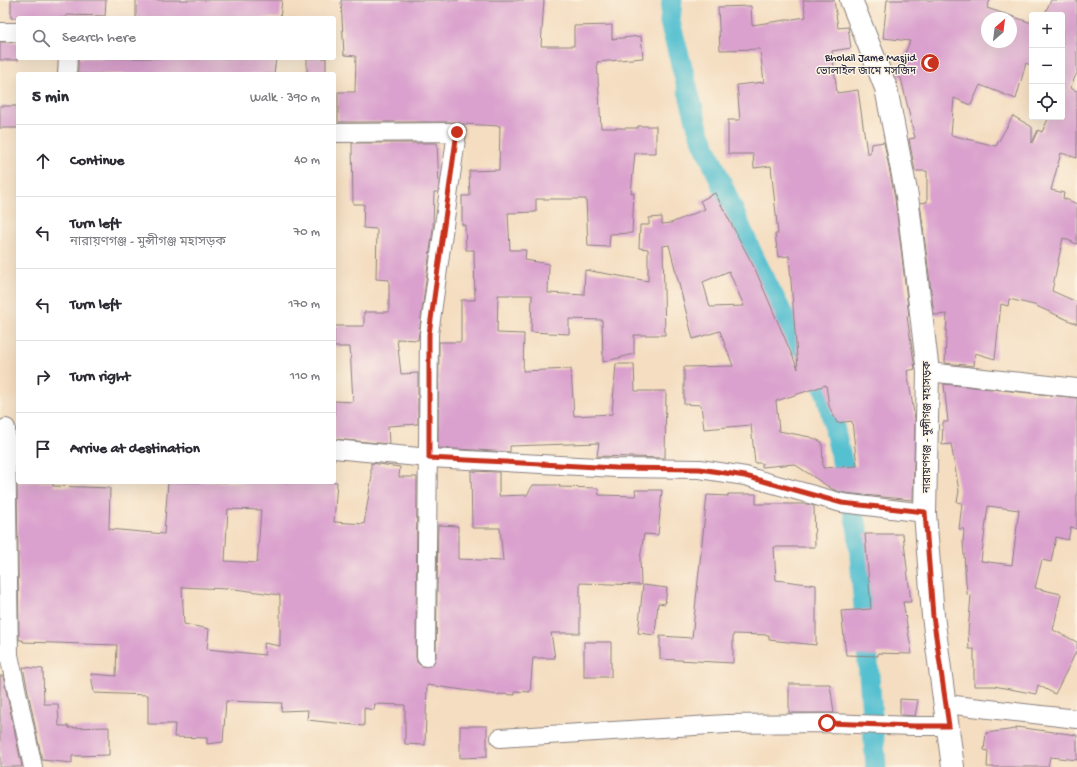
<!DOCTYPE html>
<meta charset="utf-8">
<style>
body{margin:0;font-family:"Gochi Hand","Noto Sans Bengali",sans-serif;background:#f7f7f7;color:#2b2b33}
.controls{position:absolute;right:12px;top:12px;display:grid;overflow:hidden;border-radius:4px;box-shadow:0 4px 16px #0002}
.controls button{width:36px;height:36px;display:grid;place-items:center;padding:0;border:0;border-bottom:1px solid #e1e1e2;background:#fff;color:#2b2b33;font:20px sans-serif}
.compass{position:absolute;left:981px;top:12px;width:36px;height:36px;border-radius:50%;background:#fff;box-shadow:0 4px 16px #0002;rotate:28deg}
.stop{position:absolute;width:12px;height:12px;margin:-9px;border:3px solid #c8321e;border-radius:50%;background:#fff}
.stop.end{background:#c8321e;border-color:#fff;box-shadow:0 1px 4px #0008}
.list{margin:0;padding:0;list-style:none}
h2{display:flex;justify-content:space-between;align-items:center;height:52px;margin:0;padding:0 16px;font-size:17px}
h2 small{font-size:13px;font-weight:400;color:#7c7c81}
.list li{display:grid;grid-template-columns:26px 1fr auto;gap:12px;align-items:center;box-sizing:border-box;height:72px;padding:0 16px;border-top:1px solid #e1e1e2}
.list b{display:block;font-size:15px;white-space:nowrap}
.list p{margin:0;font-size:13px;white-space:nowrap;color:#7c7c81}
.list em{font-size:13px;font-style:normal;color:#7c7c81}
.icon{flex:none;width:22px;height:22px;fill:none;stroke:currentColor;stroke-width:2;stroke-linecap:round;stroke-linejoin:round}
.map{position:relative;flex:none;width:1077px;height:767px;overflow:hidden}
.search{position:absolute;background:#fff;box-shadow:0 4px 16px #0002;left:16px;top:16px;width:320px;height:44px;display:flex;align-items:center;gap:10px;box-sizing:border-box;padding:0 14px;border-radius:4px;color:#7c7c81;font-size:15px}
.panel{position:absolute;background:#fff;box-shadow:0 4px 16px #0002;left:16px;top:72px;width:320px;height:412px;border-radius:4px}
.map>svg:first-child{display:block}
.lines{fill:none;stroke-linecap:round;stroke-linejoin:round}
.canal{stroke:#55c0d0;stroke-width:21}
.building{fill:#daa1ce;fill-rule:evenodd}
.minor-casing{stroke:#8b807e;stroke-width:20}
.primary-casing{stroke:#8b807e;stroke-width:24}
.minor{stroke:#fff;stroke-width:18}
.primary{stroke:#fff;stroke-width:22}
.route{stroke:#c8321e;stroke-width:5}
.labels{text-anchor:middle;stroke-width:3;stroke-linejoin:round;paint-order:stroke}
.poi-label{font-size:11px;fill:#22223b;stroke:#fcf5e5;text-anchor:end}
.street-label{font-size:11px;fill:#22223b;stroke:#fcf5e5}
</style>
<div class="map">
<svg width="1077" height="767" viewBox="0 0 1077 767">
<rect width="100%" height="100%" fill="#fcf5e5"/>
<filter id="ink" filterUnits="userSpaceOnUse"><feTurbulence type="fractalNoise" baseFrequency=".025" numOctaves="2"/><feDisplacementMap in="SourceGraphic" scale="8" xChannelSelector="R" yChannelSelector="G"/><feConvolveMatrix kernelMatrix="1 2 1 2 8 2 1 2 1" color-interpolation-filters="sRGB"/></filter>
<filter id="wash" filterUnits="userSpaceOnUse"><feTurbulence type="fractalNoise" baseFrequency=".012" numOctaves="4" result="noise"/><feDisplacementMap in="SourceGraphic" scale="16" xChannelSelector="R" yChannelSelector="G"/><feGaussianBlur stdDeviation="0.9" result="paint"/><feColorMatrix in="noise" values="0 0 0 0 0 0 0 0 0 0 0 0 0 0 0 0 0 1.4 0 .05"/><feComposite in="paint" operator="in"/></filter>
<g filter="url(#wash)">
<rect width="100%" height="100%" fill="#f4ddc0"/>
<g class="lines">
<polyline class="canal" points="672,0 670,22 699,132 754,258 789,327 818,371 827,396 858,531 876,767"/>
</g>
<g id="blocks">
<g class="building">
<polygon points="11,0 106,0 105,16 66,15 66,18 11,18"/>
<polygon points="136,0 282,0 280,18 136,18"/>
<path d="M341,0H544L541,46H574V26L612,25V39L641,36L643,58L597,62L601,128H638V126H656V153H635L631,193H634L632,233L610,234L609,247L588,246L586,199H536V212L508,213L510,250H526L525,260L549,264L548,293L584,295L585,270L648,281V249L639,248L640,225H649V218L662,217V224L671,223L705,209L700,201L715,193L755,269L798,369L789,256L778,257L775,234H778L771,166L754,168L753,154H728V120H740L737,85L764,82L760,49L720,50L718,7L751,6L752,25L806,17L803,0H834L838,28L848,27L851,48L832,51L837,93L858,90L867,153H870L871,144L884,142L895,198L909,316H907L915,369L907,371L915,419L913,500L844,493L832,489L794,464L762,467V463H755L751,425L704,429L701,405L684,404V367L733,366L720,331L693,339L669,245L663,246L665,335H634V354L603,362L602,320L569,319V334L531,332L532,295H498L497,333L524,334L523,371L571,369L574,416L612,414L616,364H634L635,391H666L665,458L597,456L599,443L510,446V452L438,448L439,342H461V300H475L474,250H466L465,225H462V196H470L469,171L499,170L500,126L463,124L457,122H338V92H355L356,56L344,55ZM729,271L744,306L710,307L703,282ZM826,385L829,406L837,423L852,421L857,466L823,468L822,442L810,437L779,431L776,401Z"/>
<path d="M887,0H990L987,8L1032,23V66L1026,63L1016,99L980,85L971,105L954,98L951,135L996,146L1013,116L1032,127V143L1038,130L1042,132L1049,117H1062V15H1044L1051,0H1077V73L1070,88L1077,91V158L1061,153L1051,190L1064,193L1063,198L1077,204V244L1063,238L1052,291L1077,302V324L1034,305L1009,299L1008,306L1001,304L995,359L975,353L974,366L945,363L947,314L934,315L920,203L927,202V171H915L909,139L915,138L901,78L896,76L910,41L883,38ZM987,18H1011V42H987Z"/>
<rect x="0" y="42" width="18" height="18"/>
<polygon points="78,58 276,58 274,74 78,74"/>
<rect x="307" y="58" width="19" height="16"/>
<rect x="0" y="106" width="18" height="22"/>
<polygon points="352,143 437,143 439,185 438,192 434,192 433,229 418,340 397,339 401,374 418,373 418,424 388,426 389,444 334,439 334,401 353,402 350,347 334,347 334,326 364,326 364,312 389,312 389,280 376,279 377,229 363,228 364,204 353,204"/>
<path d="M944,384L1077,398V529L1071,527L1068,540L1056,537L1051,562L1042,560L1035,588L1061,594L1053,630L1077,642V650L1055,694L1038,685L1036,694L994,686H974V649H969L968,632L971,595L967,594L963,542L964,529H959L962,503L957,502L959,491L951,444L942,445L943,422H948ZM988,506L1019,510L1012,565L981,561Z"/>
<path d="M371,463L400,467L399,477H417L416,657L417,662L421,666H431L436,657L438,525L458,526V559L503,561L500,528H472L471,471L499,472V496L527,495L533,485H560L559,487L598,488L599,495L636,496L635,490H662L658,535L644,534L640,559L641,585L580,583V633H551L555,658H533L530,692L515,691V695L499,694V695L427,685L425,745L405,744V705L375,704L374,710L364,708V726L307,720L308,710L281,711L282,703L226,701L223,742L207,744V738L174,737L175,724H148V695L94,693L91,674L116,676L117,645L23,642V640H19L17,482H53V486L110,488L109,529L164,534L168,482H337L334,522L364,524L372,476H371ZM228,509L261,510L257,563L225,561ZM182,587L227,589V588L280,595V646L264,643L265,655L207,649L209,629L184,624Z"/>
<polygon points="728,494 756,494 756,504 808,504 814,506 815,547 774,547 776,580 816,585 816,645 769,640 769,635 733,634 733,663 660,659 660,636 692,638 707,495 728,496"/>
<polygon points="865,534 903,534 911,602 903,602 912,654 878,653 878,656 846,655 841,611 871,609"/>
<polygon points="643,585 667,588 665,604 658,603 655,635 638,633"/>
<rect x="584" y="642" width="27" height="35"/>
<polygon points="23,667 43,669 44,704 58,704 59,726 69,726 69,728 109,727 109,755 72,756 72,763 42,760"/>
<polygon points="0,676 3,676 22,767 0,767"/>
<polygon points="789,684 830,684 834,713 789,713"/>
<polygon points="900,699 918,700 915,716 900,715"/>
<polygon points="460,726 487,726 487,757 460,758"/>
<polygon points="1016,727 1077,735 1077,760 1050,757 1048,767 987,767 988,751 984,750 986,733 1016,729"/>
</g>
</g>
</g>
<g filter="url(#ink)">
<use href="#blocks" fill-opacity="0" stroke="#8b807e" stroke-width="1"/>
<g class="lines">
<defs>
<g id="minor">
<polyline points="0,32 18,32"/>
<polyline points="67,74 68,58"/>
<polyline points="334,133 457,132 429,334 426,657"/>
<polyline points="928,372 1077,388"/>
<polyline points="6,428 9,655 33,767"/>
<polyline points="334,449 429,458 616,468 700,469 745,476 842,503 925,513"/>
<polyline points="946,704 1077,719"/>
<polyline points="500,738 727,724 827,723 914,726 949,726"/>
</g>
<polyline id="primary" points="851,0 886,88 907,196 928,372 925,513 933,616 953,767"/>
</defs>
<use href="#minor" class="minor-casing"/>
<use href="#primary" class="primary-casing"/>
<use href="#minor" class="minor"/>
<use href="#primary" class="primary"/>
</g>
</g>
<g class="lines" filter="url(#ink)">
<polyline class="route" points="457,132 429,334 429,458 616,468 700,469 745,476 842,503 925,512 933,616 949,726 914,726 827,723"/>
</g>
<defs>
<symbol id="mosque-disc" viewBox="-11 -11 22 22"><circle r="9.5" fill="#c8321e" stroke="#fcf5e5"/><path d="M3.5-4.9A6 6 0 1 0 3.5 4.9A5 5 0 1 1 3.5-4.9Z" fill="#fff"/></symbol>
</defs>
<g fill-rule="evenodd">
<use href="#mosque-disc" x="919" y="52" width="22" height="22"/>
</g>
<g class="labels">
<g class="poi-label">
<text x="916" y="61">Bholail Jame Masjid<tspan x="916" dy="13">ভোলাইল জামে মসজিদ</tspan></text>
</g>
<g class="street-label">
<text transform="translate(926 427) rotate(-90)" y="4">নারায়ণগঞ্জ - মুন্সীগঞ্জ মহাসড়ক</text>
</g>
</g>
</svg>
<div class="controls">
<button>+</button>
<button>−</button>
<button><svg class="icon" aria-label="locate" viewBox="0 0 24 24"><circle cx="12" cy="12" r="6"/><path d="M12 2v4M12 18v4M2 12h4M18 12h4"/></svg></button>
</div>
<svg class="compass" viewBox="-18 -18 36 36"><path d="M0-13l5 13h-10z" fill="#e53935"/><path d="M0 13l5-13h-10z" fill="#7c7c81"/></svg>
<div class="stop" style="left:827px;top:723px"></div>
<div class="stop end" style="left:457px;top:132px"></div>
<div class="search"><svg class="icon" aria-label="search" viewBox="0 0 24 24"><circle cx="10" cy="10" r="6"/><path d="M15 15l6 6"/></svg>Search here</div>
<section class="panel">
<h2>5 min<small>Walk · 390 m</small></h2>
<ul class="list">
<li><svg class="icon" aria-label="ahead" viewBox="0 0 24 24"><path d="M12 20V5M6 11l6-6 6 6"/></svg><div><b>Continue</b></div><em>40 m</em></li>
<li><svg class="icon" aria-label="left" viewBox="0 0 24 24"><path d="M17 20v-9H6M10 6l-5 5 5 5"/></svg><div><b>Turn left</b><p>নারায়ণগঞ্জ - মুন্সীগঞ্জ মহাসড়ক</p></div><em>70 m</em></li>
<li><svg class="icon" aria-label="left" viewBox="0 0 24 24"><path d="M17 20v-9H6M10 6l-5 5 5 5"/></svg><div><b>Turn left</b></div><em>170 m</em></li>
<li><svg class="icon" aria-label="right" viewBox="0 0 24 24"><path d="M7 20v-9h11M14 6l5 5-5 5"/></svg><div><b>Turn right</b></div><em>110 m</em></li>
<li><svg class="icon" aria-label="arrive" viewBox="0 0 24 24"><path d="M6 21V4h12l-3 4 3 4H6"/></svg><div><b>Arrive at destination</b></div></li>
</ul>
</section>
</div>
